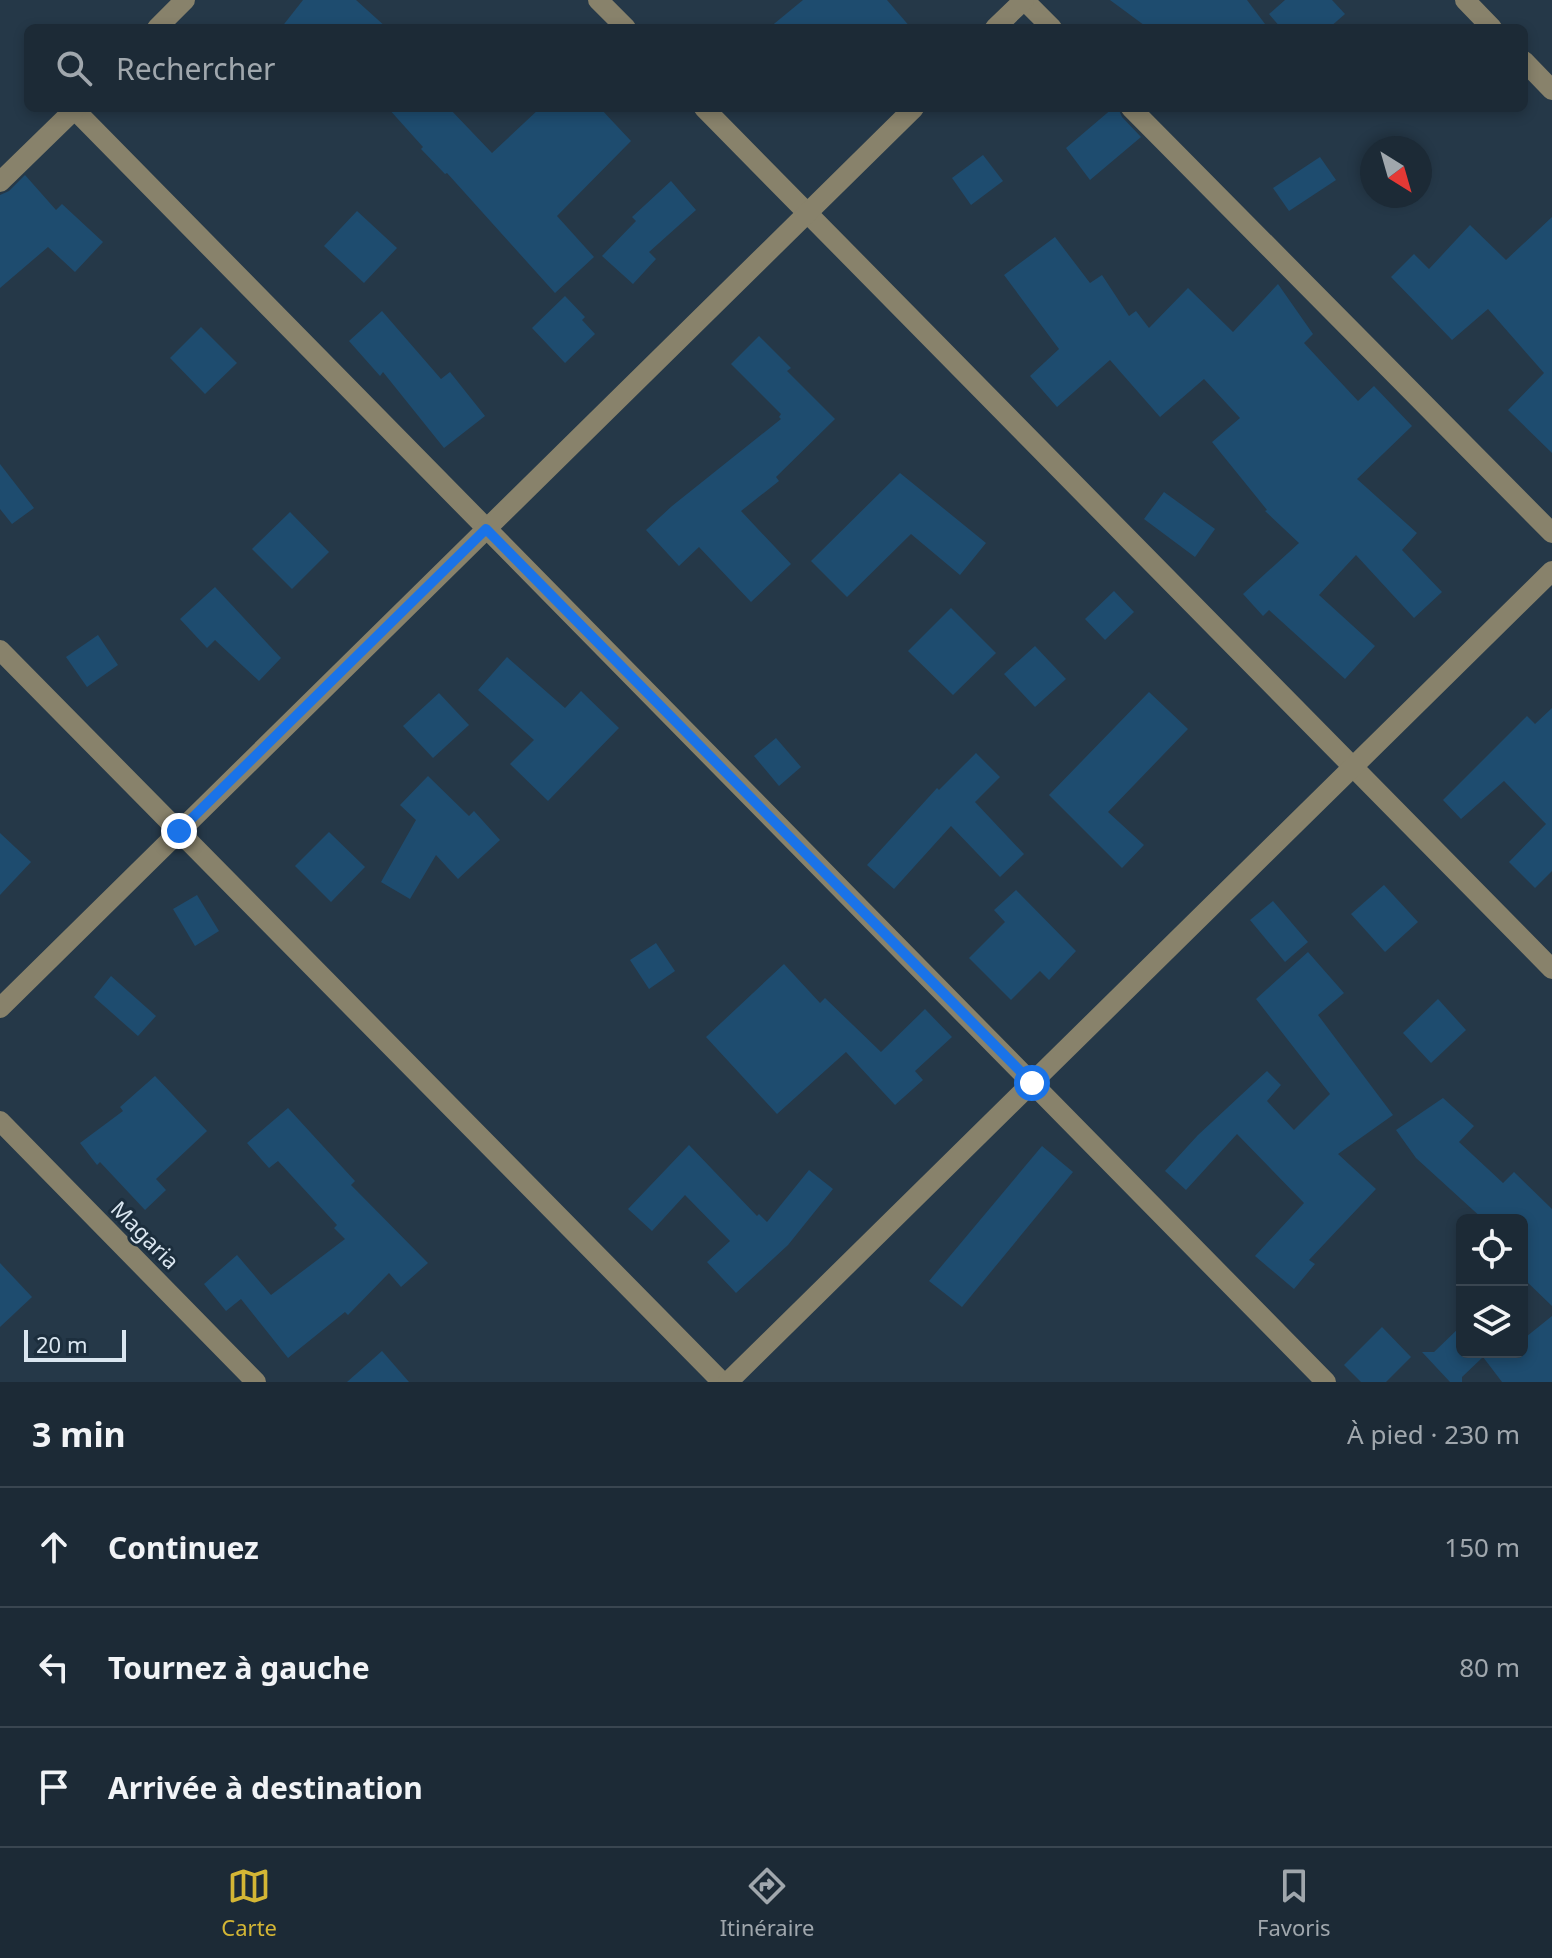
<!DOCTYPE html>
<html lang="fr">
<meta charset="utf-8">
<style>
body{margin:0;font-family:"Noto Sans",sans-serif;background:#25323e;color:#f1f3f6}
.controls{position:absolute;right:24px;bottom:24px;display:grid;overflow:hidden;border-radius:12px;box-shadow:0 4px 12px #0003}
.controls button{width:72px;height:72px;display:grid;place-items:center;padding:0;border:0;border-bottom:2px solid #3a4651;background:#1c2a36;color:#f1f3f6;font:40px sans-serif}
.compass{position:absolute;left:1360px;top:136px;width:72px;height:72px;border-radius:50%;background:#1c2a36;box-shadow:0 4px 12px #0003;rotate:143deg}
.scale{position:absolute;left:24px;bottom:20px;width:102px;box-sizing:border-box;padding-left:8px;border:4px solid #dae6f0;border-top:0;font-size:22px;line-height:28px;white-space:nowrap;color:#dae6f0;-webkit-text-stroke:6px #1c2e3d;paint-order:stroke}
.stop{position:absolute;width:24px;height:24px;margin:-18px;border:6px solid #1a73e8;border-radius:50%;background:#fff}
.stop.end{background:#1a73e8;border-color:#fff;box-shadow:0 2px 8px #0008}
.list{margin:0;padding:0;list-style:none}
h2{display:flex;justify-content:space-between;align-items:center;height:104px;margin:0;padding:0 32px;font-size:34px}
h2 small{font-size:26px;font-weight:400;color:#a0a7ad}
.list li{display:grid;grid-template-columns:52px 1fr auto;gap:24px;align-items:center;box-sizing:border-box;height:120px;padding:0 32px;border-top:2px solid #3a4651}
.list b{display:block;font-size:30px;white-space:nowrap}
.list em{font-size:26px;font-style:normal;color:#a0a7ad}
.icon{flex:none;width:44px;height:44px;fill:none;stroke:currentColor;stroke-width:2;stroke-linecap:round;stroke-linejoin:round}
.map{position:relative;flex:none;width:1552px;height:1382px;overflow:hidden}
.search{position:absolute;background:#1c2a36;box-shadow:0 4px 12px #0003;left:24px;right:24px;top:24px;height:88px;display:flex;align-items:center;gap:20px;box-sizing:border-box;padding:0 28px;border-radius:12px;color:#a0a7ad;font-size:30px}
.sheet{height:464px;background:#1c2a36}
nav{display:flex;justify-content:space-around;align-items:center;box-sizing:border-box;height:112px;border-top:2px solid #3a4651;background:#1c2a36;font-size:22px;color:#a0a7ad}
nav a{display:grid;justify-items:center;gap:4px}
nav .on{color:#d4b635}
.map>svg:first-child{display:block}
.building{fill:#1e4c6f}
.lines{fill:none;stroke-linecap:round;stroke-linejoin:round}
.minor{stroke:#88826b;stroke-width:20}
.route{stroke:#1a73e8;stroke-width:10}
.labels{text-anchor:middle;stroke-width:6;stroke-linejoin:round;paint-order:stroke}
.street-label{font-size:22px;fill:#dae6f0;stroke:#1c2e3d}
</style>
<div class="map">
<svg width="1552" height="1382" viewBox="0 0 1552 1382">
<rect width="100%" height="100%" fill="#253848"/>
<g class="building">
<polygon points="303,0 356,0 387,28 281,28"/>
<polygon points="803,0 887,0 911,28 769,28"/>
<polygon points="1110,0 1247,0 1268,28 1148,28"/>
<polygon points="1285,0 1332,0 1345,14 1329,28 1281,28 1269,14"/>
<polygon points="388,108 449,108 492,153 540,108 600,108 631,141 557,216 594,257 555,293 447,173 445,174 421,149 423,147"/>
<polygon points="1113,108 1118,108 1122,117 1141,137 1090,180 1066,148"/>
<polygon points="983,155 1003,181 971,205 952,178"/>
<polygon points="1320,157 1336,180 1289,211 1273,188"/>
<polygon points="25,175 56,210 62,204 103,242 75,272 48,247 0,288 0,195 9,191"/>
<polygon points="671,181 696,210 649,252 656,259 633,284 602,256 636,221 632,217"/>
<polygon points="357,211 397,248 364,283 324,246"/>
<polygon points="1552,217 1552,453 1508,410 1544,373 1488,309 1452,340 1391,277 1414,254 1429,269 1470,225 1506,260"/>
<polygon points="1055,237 1090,283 1102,275 1129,316 1136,311 1149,328 1188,288 1233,332 1278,284 1313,334 1304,343 1358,401 1374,386 1412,426 1357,479 1417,533 1402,550 1442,592 1414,618 1356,555 1319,595 1375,646 1345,679 1269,610 1263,616 1243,594 1299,543 1265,511 1267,510 1212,442 1240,418 1204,379 1160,417 1110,360 1057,407 1030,376 1059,349 1004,275"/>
<polygon points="565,296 585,317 582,320 595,334 565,363 532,328"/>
<polygon points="382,311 441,379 450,372 485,416 444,448 383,372 380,376 349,341"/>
<polygon points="201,327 237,363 205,394 170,358"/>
<polygon points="759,336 791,368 787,371 835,419 776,477 779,481 741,511 791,564 751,602 699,547 679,566 646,530 672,506 781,419 779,417 781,414 731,364"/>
<polygon points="0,464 34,508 12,524 0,509"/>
<polygon points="900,473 986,543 960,575 911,534 847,597 811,561"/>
<polygon points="1164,492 1215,529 1195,557 1144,519"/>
<polygon points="290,512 329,552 292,589 252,549"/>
<polygon points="215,587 281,658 259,681 215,640 207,648 180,619"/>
<polygon points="1114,591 1134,612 1105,640 1085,619"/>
<polygon points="951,608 996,653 953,695 908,651"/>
<polygon points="98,635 118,665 87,687 66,657"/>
<polygon points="1035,646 1066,679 1035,707 1004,674"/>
<polygon points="507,657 565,708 581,691 619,728 548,801 510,764 534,740 478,690"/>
<polygon points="1149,692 1188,729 1108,812 1144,845 1122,868 1049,795"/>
<polygon points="439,693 469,725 433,758 403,726"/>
<polygon points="1552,708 1552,871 1535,888 1509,862 1546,824 1504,781 1461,819 1443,800 1527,716 1535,724"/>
<polygon points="776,738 801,767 779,786 754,756"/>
<polygon points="976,753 1000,777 975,802 1024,854 1000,877 951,826 894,889 867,865 937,788 939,790"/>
<polygon points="428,776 469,816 474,811 500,840 458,879 436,855 410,899 381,882 416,820 400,805"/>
<polygon points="329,832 365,867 331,902 295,866"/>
<polygon points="0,833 31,862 0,895"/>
<polygon points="1384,885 1418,922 1385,952 1351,914"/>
<polygon points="1016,890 1076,951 1049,980 1040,971 1011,1000 969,958 1005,922 994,910"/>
<polygon points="197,895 219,931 195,946 173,909"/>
<polygon points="1273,901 1308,942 1285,962 1250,920"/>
<polygon points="656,943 675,971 649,989 630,960"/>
<polygon points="1308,952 1344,993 1318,1015 1393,1115 1338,1154 1376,1189 1309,1260 1315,1264 1294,1289 1255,1256 1304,1203 1237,1134 1186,1190 1165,1171 1198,1135 1267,1071 1281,1085 1267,1101 1294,1130 1330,1094 1256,999"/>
<polygon points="784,964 820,1003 825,998 881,1052 925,1009 952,1037 915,1071 923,1080 895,1105 846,1052 777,1114 706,1037"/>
<polygon points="111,976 156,1016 138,1036 94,997"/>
<polygon points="1438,999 1466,1030 1431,1063 1403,1033"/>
<polygon points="155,1076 207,1131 156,1179 166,1190 145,1210 100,1162 97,1165 80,1143 123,1111 120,1107"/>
<polygon points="1443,1098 1474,1126 1459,1142 1503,1183 1514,1172 1552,1209 1552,1306 1522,1277 1522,1220 1484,1220 1416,1158 1396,1130"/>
<polygon points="288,1108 355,1181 351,1185 428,1263 401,1287 389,1273 348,1315 345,1312 288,1358 241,1299 226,1311 204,1284 237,1255 271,1295 345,1239 334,1228 337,1225 278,1161 269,1168 247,1143"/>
<polygon points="689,1145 757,1216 759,1214 767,1222 809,1170 833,1189 788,1245 736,1293 707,1262 730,1241 685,1195 652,1231 628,1209"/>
<polygon points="1042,1146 1073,1172 962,1307 929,1281"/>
<polygon points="0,1263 32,1297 0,1327"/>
<polygon points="1552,1316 1552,1382 1502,1382 1483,1357 1462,1377 1462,1382 1450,1382 1422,1352 1434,1352 1462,1325 1462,1352 1522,1352 1522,1340"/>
<polygon points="1382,1327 1411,1357 1386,1382 1361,1382 1344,1365"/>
<polygon points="382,1351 409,1382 347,1382"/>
</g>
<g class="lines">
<g class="minor">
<polyline points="598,0 626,28"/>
<polyline points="1024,0 1052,28"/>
<polyline points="1465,0 1492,28"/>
<polyline points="157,28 185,0"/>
<polyline points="995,28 1024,0"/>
<polyline points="1524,61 1552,90"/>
<polyline points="704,108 1552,969"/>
<polyline points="1131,108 1552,533"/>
<polyline points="74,109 1326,1382"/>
<polyline points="0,182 76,108"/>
<polyline points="0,650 722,1382"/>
<polyline points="0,1008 914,108"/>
<polyline points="0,1121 256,1382"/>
<polyline points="728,1382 1552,571"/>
</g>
</g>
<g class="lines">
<polyline class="route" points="179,831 486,529 1032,1083"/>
</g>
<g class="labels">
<g class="street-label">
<text transform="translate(145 1235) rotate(45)" y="8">Magaria</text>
</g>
</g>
</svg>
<div class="controls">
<button><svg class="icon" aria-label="locate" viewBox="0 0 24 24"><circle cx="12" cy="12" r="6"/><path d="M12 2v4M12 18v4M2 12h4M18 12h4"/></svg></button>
<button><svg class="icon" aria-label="layers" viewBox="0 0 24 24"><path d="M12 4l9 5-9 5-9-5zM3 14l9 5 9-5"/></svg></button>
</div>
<svg class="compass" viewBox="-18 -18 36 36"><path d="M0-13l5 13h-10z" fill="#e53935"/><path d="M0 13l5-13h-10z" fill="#a0a7ad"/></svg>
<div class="scale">20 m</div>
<div class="stop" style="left:1032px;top:1083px"></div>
<div class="stop end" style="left:179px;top:831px"></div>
<div class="search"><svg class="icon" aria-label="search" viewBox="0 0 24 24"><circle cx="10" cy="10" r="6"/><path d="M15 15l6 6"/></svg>Rechercher</div>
</div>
<section class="sheet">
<h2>3 min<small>À pied · 230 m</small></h2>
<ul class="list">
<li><svg class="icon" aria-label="ahead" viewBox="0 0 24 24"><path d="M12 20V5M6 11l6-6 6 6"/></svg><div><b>Continuez</b></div><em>150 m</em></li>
<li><svg class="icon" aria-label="left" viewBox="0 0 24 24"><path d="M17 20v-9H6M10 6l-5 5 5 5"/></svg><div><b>Tournez à gauche</b></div><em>80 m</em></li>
<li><svg class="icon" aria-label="arrive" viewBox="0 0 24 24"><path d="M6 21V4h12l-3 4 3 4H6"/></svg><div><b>Arrivée à destination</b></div></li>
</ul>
</section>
<nav>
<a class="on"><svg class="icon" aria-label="map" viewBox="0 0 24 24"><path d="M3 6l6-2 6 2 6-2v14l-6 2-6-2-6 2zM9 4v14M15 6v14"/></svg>Carte</a>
<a><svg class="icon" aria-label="directions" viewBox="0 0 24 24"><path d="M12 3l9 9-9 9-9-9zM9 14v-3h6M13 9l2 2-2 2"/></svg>Itinéraire</a>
<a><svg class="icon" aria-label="saved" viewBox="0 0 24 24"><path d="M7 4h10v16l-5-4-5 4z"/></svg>Favoris</a>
</nav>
